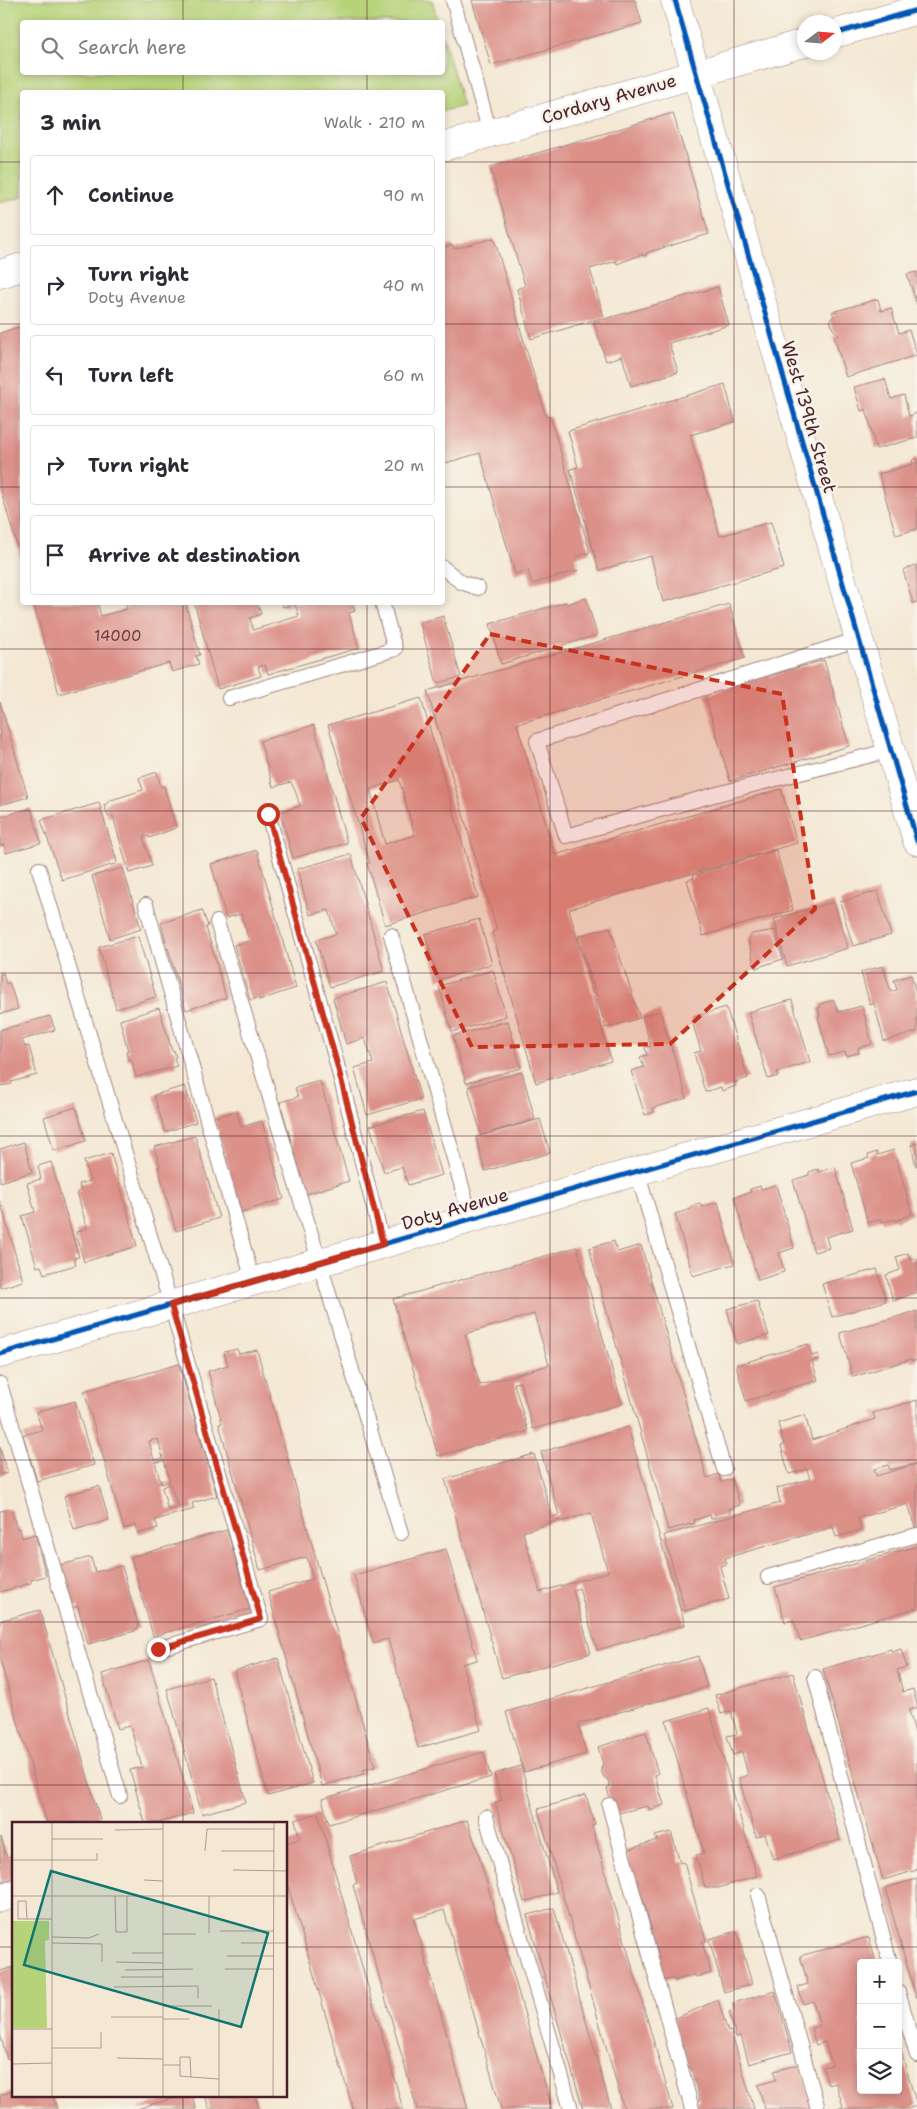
<!DOCTYPE html>
<meta charset="utf-8">
<style>
body{margin:0;font-family:"Shantell Sans",sans-serif;background:#f2f2f3;color:#2b2b33}
.controls{position:absolute;right:15px;bottom:15px;display:grid;overflow:hidden;border-radius:5px;box-shadow:0 2px 8px #0003}
.controls button{width:45px;height:45px;display:grid;place-items:center;padding:0;border:0;border-bottom:1px solid #e1e1e2;background:#fff;color:#2b2b33;font:25px sans-serif}
.compass{position:absolute;left:797px;top:15px;width:45px;height:45px;border-radius:50%;background:#fff;box-shadow:0 2px 8px #0003;rotate:74deg}
.stop{position:absolute;width:15px;height:15px;margin:-11px;border:4px solid #c8321e;border-radius:50%;background:#fff}
.stop.end{background:#c8321e;border-color:#fff;box-shadow:0 1px 5px #0008}
.list{margin:0;padding:0;list-style:none}
h2{display:flex;justify-content:space-between;align-items:center;height:65px;margin:0;padding:0 20px;font-size:21px}
h2 small{font-size:16px;font-weight:400;color:#7c7c81}
.list li{display:grid;grid-template-columns:32px 1fr auto;gap:15px;align-items:center;box-sizing:border-box;height:80px;margin:0 10px 10px;padding:0 10px;border:1px solid #e1e1e2;border-radius:5px}
.list b{display:block;font-size:19px;white-space:nowrap}
.list p{margin:0;font-size:16px;white-space:nowrap;color:#7c7c81}
.list em{font-size:16px;font-style:normal;color:#7c7c81}
.icon{flex:none;width:28px;height:28px;fill:none;stroke:currentColor;stroke-width:2;stroke-linecap:round;stroke-linejoin:round}
.map{position:relative;flex:none;width:917px;height:2109px;overflow:hidden}
.search{position:absolute;background:#fff;box-shadow:0 2px 8px #0003;left:20px;top:20px;width:425px;height:55px;display:flex;align-items:center;gap:12px;box-sizing:border-box;padding:0 18px;border-radius:5px;color:#7c7c81;font-size:19px}
.panel{position:absolute;background:#fff;box-shadow:0 2px 8px #0003;left:20px;top:90px;width:425px;height:515px;border-radius:5px}
.map>svg:first-child{display:block}
.green{fill:#b7d37a;stroke:#807952}
.building{fill:#db9088;fill-rule:evenodd}
.lines{fill:none;stroke-linecap:round;stroke-linejoin:round}
.service-casing{stroke:#9f8480;stroke-width:16}
.minor-casing{stroke:#9f8480;stroke-width:29}
.service{stroke:#fff;stroke-width:14}
.minor{stroke:#fff;stroke-width:28}
.cycleway-casing{stroke:#f7f3e8;stroke-width:8}
.cycleway{stroke:#0057b8;stroke-width:5}
.route{stroke:#c8321e;stroke-width:6}
.marked{fill:#c8321e;fill-opacity:0.2;stroke:#c8321e;stroke-width:4;stroke-dasharray:10 6;stroke-linejoin:round}
.grid{fill:none;stroke:#4a1f2b;stroke-width:1;stroke-opacity:0.55}
.labels{text-anchor:middle;stroke-width:5;stroke-linejoin:round;paint-order:stroke}
.number-label{font-size:15px;fill:#6e3b42}
.street-label{font-size:18px;fill:#4a1f2b;stroke:#f7f3e8}
.inset-road{fill:none;stroke:#b09890;stroke-width:1}
.view{fill:#0f766e;fill-opacity:0.15;stroke:#0f766e;stroke-width:2.5}
.inset-edge{fill:none;stroke:#4a1f2b;stroke-width:2.5}
</style>
<div class="map">
<svg width="917" height="2109" viewBox="0 0 917 2109">
<rect width="100%" height="100%" fill="#f7f3e8"/>
<filter id="ink" filterUnits="userSpaceOnUse"><feTurbulence type="fractalNoise" baseFrequency=".02" numOctaves="2"/><feDisplacementMap in="SourceGraphic" scale="10" xChannelSelector="R" yChannelSelector="G"/><feConvolveMatrix kernelMatrix="1 2 1 2 8 2 1 2 1" color-interpolation-filters="sRGB"/></filter>
<filter id="wash" filterUnits="userSpaceOnUse"><feTurbulence type="fractalNoise" baseFrequency=".0096" numOctaves="4" result="noise"/><feDisplacementMap in="SourceGraphic" scale="20" xChannelSelector="R" yChannelSelector="G"/><feGaussianBlur stdDeviation="1.12" result="paint"/><feColorMatrix in="noise" values="0 0 0 0 0 0 0 0 0 0 0 0 0 0 0 0 0 1.4 0 .05"/><feComposite in="paint" operator="in"/></filter>
<g filter="url(#wash)">
<rect width="100%" height="100%" fill="#f4e8d4"/>
<polygon class="green" points="0,0 432,0 438,22 22,22 22,72 442,72 443,36 463,106 443,111 442,92 22,92 22,197 0,203"/>
<g id="blocks">
<g class="building">
<polygon points="472,0 635,0 642,23 491,65"/>
<polygon points="673,113 709,234 646,253 647,255 643,256 643,254 617,264 616,261 590,269 604,317 531,339 517,289 525,286 490,167"/>
<polygon points="494,238 546,417 550,416 590,552 576,557 579,570 532,584 528,570 515,574 480,453 442,464 442,248 452,245 454,249"/>
<polygon points="917,272 917,305 907,274"/>
<polygon points="718,287 729,325 669,343 678,372 631,386 622,356 606,361 594,322"/>
<polygon points="878,299 881,311 891,308 899,333 909,330 917,355 846,377 834,336 839,335 833,329 830,320 834,316 832,312"/>
<polygon points="22,326 22,564 0,487 0,333"/>
<polygon points="885,379 891,399 904,395 909,416 917,413 917,438 876,449 866,409 861,411 854,387"/>
<polygon points="725,384 735,422 690,435 720,536 771,522 784,568 663,602 651,556 599,570 570,469 578,467 568,431"/>
<polygon points="917,458 917,529 896,535 879,474 913,464 912,460"/>
<polygon points="917,565 917,602 913,603 903,570"/>
<polygon points="586,598 597,635 501,664 490,624 566,602 567,604"/>
<polygon points="33,602 97,602 101,616 127,609 126,602 185,602 200,655 196,656 199,664 172,672 169,663 59,694"/>
<polygon points="194,602 257,602 261,614 250,618 253,630 299,616 295,604 283,607 282,602 352,602 355,611 349,613 359,648 268,674 265,665 258,667 261,676 218,689"/>
<polygon points="729,604 745,658 517,724 555,855 781,789 797,843 569,909 611,1061 536,1083 492,932 497,930 427,691"/>
<polygon points="443,616 461,677 437,683 420,623"/>
<polygon points="824,660 849,746 730,781 705,695"/>
<path d="M421,698L478,897L385,925L367,863H370L328,725ZM399,780L415,835L385,844L370,789Z"/>
<polygon points="0,702 28,797 0,805"/>
<polygon points="314,725 347,843 293,858 280,812 300,806 296,793 291,782 273,787 260,741"/>
<polygon points="157,772 161,787 164,786 176,828 149,838 149,836 143,837 152,866 129,873 113,816 108,817 104,805 108,803 108,801 143,790 139,778"/>
<polygon points="99,803 117,862 115,864 62,880 41,820"/>
<polygon points="31,808 41,843 6,853 4,845 0,846 0,817"/>
<polygon points="257,850 296,988 259,1000 258,998 250,1000 234,945 249,941 241,914 226,918 211,864"/>
<polygon points="776,850 793,910 703,936 687,880 694,878 693,875"/>
<polygon points="351,854 384,971 330,987 316,940 336,934 329,910 310,915 297,869"/>
<polygon points="123,868 141,929 110,939 92,876"/>
<polygon points="878,891 891,935 853,946 840,902"/>
<polygon points="834,902 848,948 787,966 774,919"/>
<polygon points="202,910 208,926 206,927 226,998 186,1010 168,948 166,949 164,941 166,941 161,923"/>
<polygon points="479,919 492,964 438,980 425,934"/>
<polygon points="610,927 640,1018 606,1028 578,936"/>
<polygon points="775,930 783,959 755,968 748,939 752,934"/>
<polygon points="138,936 156,997 116,1009 99,947"/>
<polygon points="883,966 891,992 897,990 894,980 911,975 917,996 917,1032 884,1041 874,1003 870,1005 861,972"/>
<polygon points="493,970 506,1016 452,1032 439,986"/>
<polygon points="3,973 6,984 9,982 18,1009 0,1014 0,974"/>
<polygon points="387,982 421,1099 367,1115 354,1068 373,1063 365,1038 346,1044 333,998"/>
<polygon points="792,1000 810,1062 777,1072 778,1076 768,1079 748,1012"/>
<polygon points="834,1000 838,1012 862,1006 872,1044 858,1048 859,1053 846,1056 845,1052 829,1056 818,1017 820,1016 818,1008 821,1007 820,1004"/>
<polygon points="726,1007 748,1078 735,1082 736,1086 722,1091 721,1087 705,1092 694,1053 701,1051 691,1018"/>
<polygon points="159,1008 172,1051 174,1050 176,1057 174,1058 177,1066 136,1077 131,1059 128,1060 126,1051 128,1051 120,1020"/>
<polygon points="660,1011 687,1098 653,1108 654,1112 645,1115 631,1071 644,1067 640,1057 647,1055 645,1047 651,1046 642,1016"/>
<polygon points="50,1016 55,1030 22,1040 25,1047 29,1046 37,1075 11,1082 12,1084 0,1086 0,1030"/>
<polygon points="508,1021 521,1068 466,1083 453,1036"/>
<polygon points="522,1072 535,1119 481,1135 468,1087"/>
<polygon points="320,1081 349,1181 306,1194 280,1102 298,1097 295,1088"/>
<polygon points="185,1086 196,1122 165,1132 154,1095"/>
<polygon points="76,1107 86,1141 54,1151 44,1117"/>
<polygon points="237,1111 241,1127 262,1121 284,1199 241,1212 214,1117"/>
<polygon points="423,1111 442,1175 408,1185 402,1167 384,1172 370,1126"/>
<polygon points="540,1119 550,1153 485,1171 476,1137"/>
<polygon points="195,1136 219,1218 176,1231 158,1167 160,1167 154,1147"/>
<polygon points="24,1142 32,1172 0,1182 0,1149"/>
<polygon points="917,1143 917,1166 916,1166 911,1145"/>
<polygon points="894,1150 912,1214 896,1221 895,1219 882,1222 881,1219 868,1223 851,1163 869,1158 868,1155 877,1152 877,1155"/>
<polygon points="111,1153 137,1246 84,1262 76,1232 87,1228 77,1192 81,1191 79,1184 90,1181 84,1161"/>
<polygon points="51,1162 79,1257 74,1258 76,1265 44,1274 41,1266 37,1267 22,1216 35,1212 27,1183 41,1179 38,1166"/>
<polygon points="835,1167 853,1229 826,1237 829,1248 814,1252 793,1180 809,1175 809,1172 818,1169 819,1172"/>
<polygon points="776,1185 794,1248 779,1253 784,1272 758,1280 734,1197 751,1192 750,1189 760,1186 761,1189"/>
<polygon points="0,1201 23,1281 0,1288"/>
<polygon points="718,1202 734,1264 693,1276 675,1214 691,1209 691,1206 700,1203 701,1207"/>
<polygon points="614,1241 617,1252 641,1245 707,1478 719,1474 721,1482 732,1479 740,1505 729,1509 730,1514 711,1519 710,1515 694,1520 695,1523 668,1530 589,1248"/>
<path d="M577,1247L622,1404L533,1429L520,1382L514,1383L528,1431L438,1456L393,1299ZM534,1314L549,1365L480,1385L465,1334Z"/>
<polygon points="908,1253 910,1260 917,1258 917,1292 893,1301 886,1275 900,1270 896,1257"/>
<polygon points="877,1269 886,1301 832,1317 822,1284"/>
<polygon points="757,1301 769,1335 737,1344 727,1309"/>
<polygon points="917,1311 917,1360 912,1361 911,1359 853,1377 840,1333"/>
<polygon points="808,1344 812,1356 818,1354 819,1359 812,1361 818,1380 746,1401 736,1365"/>
<polygon points="237,1349 239,1354 257,1350 375,1767 363,1770 364,1774 322,1786 268,1592 313,1579 307,1557 260,1570 219,1424 222,1423 208,1371 228,1365 224,1352"/>
<path d="M179,1364L217,1496L192,1503L194,1509L155,1520L158,1528L138,1534L136,1525L124,1529L84,1391ZM158,1439L163,1458L154,1460L149,1441ZM164,1460L170,1482L161,1484L155,1462ZM170,1484L178,1507L168,1510L162,1487Z"/>
<polygon points="917,1400 917,1463 890,1470 888,1465 874,1469 876,1476 917,1464 917,1527 915,1528 908,1504 858,1518 861,1530 836,1537 833,1527 725,1558 727,1564 720,1566 729,1599 685,1611 664,1535 780,1503 777,1488 810,1479 807,1469 789,1474 781,1446 784,1445 778,1423 805,1415 812,1440 875,1419 873,1413"/>
<polygon points="75,1401 94,1465 37,1481 23,1435 42,1430 36,1412"/>
<path d="M628,1427L685,1625L597,1650L579,1588L573,1590L591,1653L502,1678L445,1479L534,1454L552,1517L559,1515L541,1452ZM591,1513L608,1572L540,1592L523,1532L559,1520L560,1522Z"/>
<polygon points="0,1447 7,1473 0,1475"/>
<polygon points="99,1486 109,1520 74,1530 64,1496"/>
<polygon points="11,1509 17,1529 20,1528 22,1538 35,1534 46,1576 31,1580 31,1583 0,1592 0,1511"/>
<polygon points="227,1530 250,1609 153,1636 131,1557"/>
<polygon points="917,1546 917,1608 800,1641 794,1620 785,1622 775,1587"/>
<polygon points="446,1549 477,1660 462,1664 481,1730 418,1748 388,1639 373,1643 354,1575"/>
<polygon points="91,1557 95,1572 122,1566 139,1628 135,1629 135,1631 88,1644 78,1606 72,1608 57,1566"/>
<polygon points="40,1610 101,1823 47,1823 0,1660 0,1621"/>
<polygon points="891,1649 892,1652 901,1649 907,1667 897,1670 903,1692 913,1689 917,1704 917,1708 909,1710 915,1733 917,1732 917,1870 883,1880 823,1669"/>
<polygon points="698,1656 707,1687 578,1724 586,1754 524,1772 506,1712"/>
<polygon points="278,1658 313,1783 268,1796 234,1671"/>
<polygon points="149,1660 193,1813 158,1823 145,1823 130,1770 142,1767 130,1726 118,1729 102,1674"/>
<polygon points="793,1673 840,1840 773,1859 765,1834 756,1837 739,1778 748,1775 742,1752 733,1755 727,1736 737,1734 731,1711 721,1714 715,1695"/>
<polygon points="211,1677 246,1802 202,1814 167,1689"/>
<polygon points="709,1708 757,1876 718,1888 705,1888 696,1855 704,1853 666,1721"/>
<polygon points="646,1732 658,1774 655,1775 664,1805 649,1810 648,1806 614,1814 607,1788 610,1787 608,1780 603,1776 601,1768 603,1764 598,1747"/>
<polygon points="483,1752 491,1777 329,1824 322,1799"/>
<polygon points="521,1766 557,1892 524,1902 495,1802 502,1800 494,1774"/>
<polygon points="586,1795 595,1825 592,1826 673,2109 624,2109 538,1809"/>
<polygon points="318,1813 403,2109 353,2109 286,1879 286,1843 300,1839 295,1820"/>
<polygon points="467,1820 477,1849 552,2109 501,2109 444,1910 414,1919 468,2109 417,2109 353,1885 357,1883 350,1856"/>
<polygon points="671,1832 680,1863 684,1862 706,1941 702,1942 711,1973 696,1977 695,1975 674,1981 673,1978 662,1981 655,1955 658,1954 656,1948 652,1945 649,1936 652,1931 643,1899 638,1897 636,1887 638,1883 636,1877 633,1878 625,1851 657,1840 655,1836"/>
<polygon points="1,1837 7,1857 14,1855 14,1878 0,1882"/>
<polygon points="917,1879 917,1997 916,1997 885,1888"/>
<polygon points="554,1908 611,2109 583,2109 527,1915"/>
<polygon points="737,1931 752,1984 724,1992 709,1939"/>
<polygon points="869,1937 876,1963 861,1963 861,2090 898,2090 899,2044 917,2106 907,2109 837,2109 843,2107 836,2083 828,2085 823,2067 832,2065 825,2042 816,2045 811,2028 820,2026 813,2001 803,2004 798,1987 808,1984 800,1956"/>
<polygon points="14,1967 14,2057 7,2059 0,2034 0,1971"/>
<polygon points="775,1991 792,2052 749,2064 741,2036 736,2037 729,2012 734,2010 733,2003"/>
<polygon points="718,2000 728,2032 731,2031 754,2109 699,2109 697,2103 700,2100 691,2068 687,2065 684,2045 681,2046 673,2019"/>
<polygon points="800,2064 813,2109 765,2109 758,2085 776,2080 774,2071"/>
<polygon points="14,2091 14,2095 53,2095 57,2109 0,2109 0,2095"/>
<polygon points="183,2095 192,2095 196,2109 137,2109"/>
<polygon points="205,2095 255,2095 259,2109 209,2109"/>
</g>
</g>
</g>
<g filter="url(#ink)">
<use href="#blocks" fill-opacity="0" stroke="#9f8480" stroke-width="1"/>
<g class="lines">
<defs>
<g id="service">
<polyline points="453,0 490,133"/>
<polyline points="442,567 461,582 478,588"/>
<polyline points="859,639 537,741 566,836 721,793 891,750"/>
<polyline points="229,698 395,649 382,602"/>
<polyline points="268,814 337,1064 383,1244"/>
<polyline points="39,869 171,1305 261,1619 158,1649"/>
<polyline points="146,905 253,1281"/>
<polyline points="217,922 401,1533"/>
<polyline points="391,935 471,1219"/>
<polyline points="637,1171 724,1469"/>
<polyline points="0,1384 120,1796"/>
<polyline points="768,1577 917,1535"/>
<polyline points="815,1677 890,1963"/>
<polyline points="609,1805 692,2109"/>
<polyline points="486,1817 571,2109"/>
<polyline points="758,1895 818,2109"/>
<polyline points="898,1992 917,2055"/>
</g>
<g id="minor">
<polyline points="675,0 917,841"/>
<polyline points="834,34 917,10"/>
<polyline points="442,147 804,43"/>
<polyline points="0,274 22,267"/>
<polyline points="0,1354 917,1091"/>
<polyline points="0,1898 14,1894"/>
</g>
</defs>
<use href="#service" class="service-casing"/>
<use href="#minor" class="minor-casing"/>
<use href="#service" class="service"/>
<use href="#minor" class="minor"/>
<defs>
<g id="cycleway">
<polyline points="675,0 917,841"/>
<polyline points="834,34 917,10"/>
<polyline points="0,1354 917,1091"/>
</g>
</defs>
<use href="#cycleway" class="cycleway-casing"/>
<use href="#cycleway" class="cycleway"/>
</g>
</g>
<g class="lines" filter="url(#ink)">
<polyline class="route" points="158,1649 261,1619 171,1305 383,1244 337,1064 268,814"/>
</g>
<path class="marked" d="M490,634L782,694L815,909L670,1044L472,1047L361,818Z"/>
<path class="grid" d="M183,0V22M367,0V22M550,0V2109M734,0V2109M183,72V92M367,72V92M0,162H22M442,162H917M0,324H22M442,324H917M0,487H22M442,487H917M183,602V1823M367,602V2109M0,649H917M0,811H917M0,973H917M0,1136H917M0,1298H917M0,1460H917M0,1622H917M0,1785H917M0,1947H14M286,1947H917M183,2095V2109"/>
<g class="labels">
<g class="number-label">
<text x="118" y="641">14000</text>
</g>
<g class="street-label">
<text transform="translate(609 99) rotate(-16)" y="6">Cordary Avenue</text>
<text transform="translate(809 417) rotate(74)" y="6">West 139th Street</text>
<text transform="translate(455 1209) rotate(-16)" y="6">Doty Avenue</text>
</g>
</g>
<g transform="translate(12 1822)">
<rect width="275" height="275" fill="#f4e8d4"/>
<path d="M0,99H37V118L33,119L35,206H0Z" fill="#b7d37a"/>
<path class="inset-road" d="M40,0V275M151,0V275M103,8L151,7M40,17H91M193,29L195,7H262M209,29H262M0,38H85V31M221,48L275,49M132,58L151,59M0,74H275M103,74L104,110H115V74M14,79H6V97H40M14,79L15,97M208,109H262M197,111V74M151,112H184M40,115L77,116L87,112M40,121L90,122V140M229,121H275M120,131H151M215,134H262M104,140L151,141M213,147H262M113,148L181,147M109,155H151M102,165L186,164V176M151,184H200M207,187V275M99,195H151M151,197H177M0,226V207H40M40,226H89V210M105,236L151,237M0,242L40,241M151,243H168M179,255L168,254V235H178L179,255L207,257M261,275L262,0"/>
<path class="view" d="M39,49L256,111L229,205L12,143Z"/>
<rect width="275" height="275" class="inset-edge"/>
</g>
</svg>
<div class="controls">
<button>+</button>
<button>−</button>
<button><svg class="icon" aria-label="layers" viewBox="0 0 24 24"><path d="M12 4l9 5-9 5-9-5zM3 14l9 5 9-5"/></svg></button>
</div>
<svg class="compass" viewBox="-18 -18 36 36"><path d="M0-13l5 13h-10z" fill="#e53935"/><path d="M0 13l5-13h-10z" fill="#7c7c81"/></svg>
<div class="stop" style="left:268px;top:814px"></div>
<div class="stop end" style="left:158px;top:1649px"></div>
<div class="search"><svg class="icon" aria-label="search" viewBox="0 0 24 24"><circle cx="10" cy="10" r="6"/><path d="M15 15l6 6"/></svg>Search here</div>
<section class="panel">
<h2>3 min<small>Walk · 210 m</small></h2>
<ul class="list">
<li><svg class="icon" aria-label="ahead" viewBox="0 0 24 24"><path d="M12 20V5M6 11l6-6 6 6"/></svg><div><b>Continue</b></div><em>90 m</em></li>
<li><svg class="icon" aria-label="right" viewBox="0 0 24 24"><path d="M7 20v-9h11M14 6l5 5-5 5"/></svg><div><b>Turn right</b><p>Doty Avenue</p></div><em>40 m</em></li>
<li><svg class="icon" aria-label="left" viewBox="0 0 24 24"><path d="M17 20v-9H6M10 6l-5 5 5 5"/></svg><div><b>Turn left</b></div><em>60 m</em></li>
<li><svg class="icon" aria-label="right" viewBox="0 0 24 24"><path d="M7 20v-9h11M14 6l5 5-5 5"/></svg><div><b>Turn right</b></div><em>20 m</em></li>
<li><svg class="icon" aria-label="arrive" viewBox="0 0 24 24"><path d="M6 21V4h12l-3 4 3 4H6"/></svg><div><b>Arrive at destination</b></div></li>
</ul>
</section>
</div>
